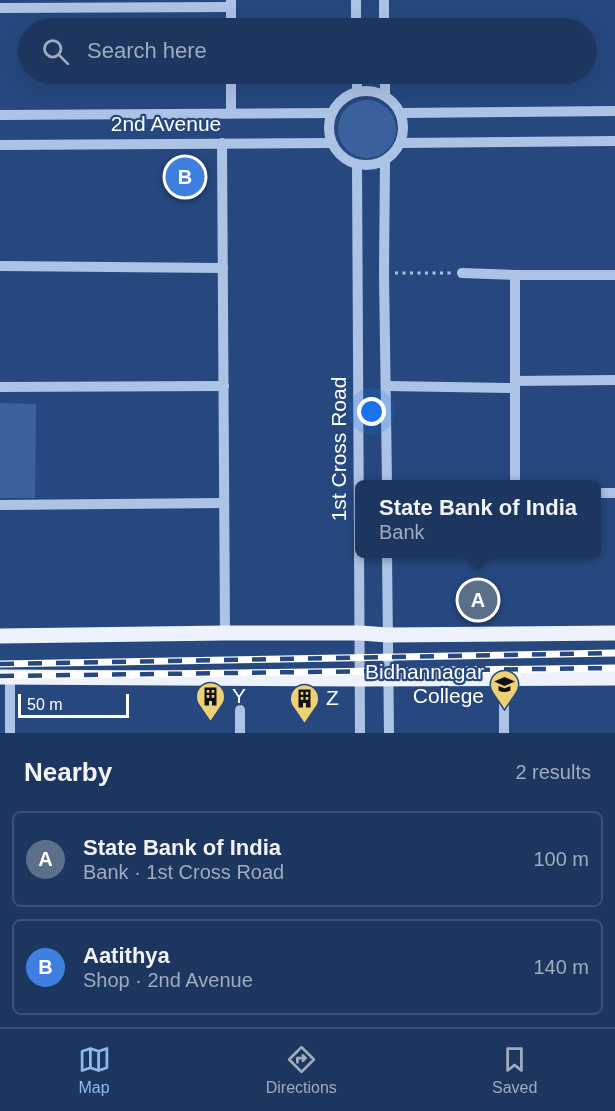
<!DOCTYPE html>
<meta charset="utf-8">
<style>
body{margin:0;font-family:Helvetica,sans-serif;background:#294168;color:#f1f3f6}
.scale{position:absolute;left:18px;bottom:15px;width:111px;box-sizing:border-box;padding-left:6px;border:3px solid #fff;border-top:0;font-size:16px;line-height:21px;white-space:nowrap;color:#fff;-webkit-text-stroke:4px #26487f;paint-order:stroke}
.you{position:absolute;left:372px;top:412px;width:21px;height:21px;margin:-15px;border:4px solid #fff;border-radius:50%;background:#1a73e8;box-shadow:0 0 0 9px #1a73e833}
.badge{display:grid;place-items:center;width:39px;height:39px;border-radius:50%;background:#90b9f0;color:#fff;font-size:20px;font-weight:700}
.pin{position:absolute;translate:-50% -50%;border:3px solid #fff;box-shadow:0 2px 6px #0006}
.popup{position:absolute;left:355px;top:480px;width:246px;height:78px;box-sizing:border-box;display:grid;place-content:center;border-radius:9px;background:#1c365f;filter:drop-shadow(0 2px 4px #0005);font-size:20px;white-space:nowrap;color:#a0abbd}
.popup b{font-size:22px;color:#f1f3f6}
.popup::after{content:'';position:absolute;left:50%;top:100%;margin-left:-12px;border:12px solid transparent;border-top-color:#1c365f}
.list{margin:0;padding:0;list-style:none}
h2{display:flex;justify-content:space-between;align-items:center;height:78px;margin:0;padding:0 24px;font-size:26px}
h2 small{font-size:20px;font-weight:400;color:#a0abbd}
.list li{display:grid;grid-template-columns:39px 1fr auto;gap:18px;align-items:center;box-sizing:border-box;height:96px;margin:0 12px 12px;padding:0 12px;border:2px solid #3a5074;border-radius:9px}
.list b{display:block;font-size:22px;white-space:nowrap}
.list p{margin:0;font-size:20px;white-space:nowrap;color:#a0abbd}
.list em{font-size:20px;font-style:normal;color:#a0abbd}
.icon{flex:none;width:33px;height:33px;fill:none;stroke:currentColor;stroke-width:2;stroke-linecap:round;stroke-linejoin:round}
.map{position:relative;flex:none;width:615px;height:733px;overflow:hidden}
.search{position:absolute;background:#1c365f;box-shadow:0 6px 24px #0002;left:18px;right:18px;top:18px;height:66px;display:flex;align-items:center;gap:15px;box-sizing:border-box;padding:0 21px;border-radius:33px;color:#a0abbd;font-size:22px}
.sheet{height:294px;background:#1c365f}
nav{display:flex;justify-content:space-around;align-items:center;box-sizing:border-box;height:84px;border-top:2px solid #3a5074;background:#1c365f;font-size:16px;color:#a0abbd}
nav a{display:grid;justify-items:center;gap:3px}
nav .on{color:#90b9f0}
.map>svg:first-child{display:block}
.green{fill:#3a619c}
.lines{fill:none;stroke-linecap:round;stroke-linejoin:round}
.path{stroke:#adc3e6;stroke-width:3;stroke-dasharray:3 4.5;stroke-linecap:butt}
.minor{stroke:#adc3e6;stroke-width:10}
.major{stroke:#edf2fd;stroke-width:15}
.rail-casing{stroke:#fff;stroke-width:7}
.rail{stroke:#26487f;stroke-width:4.5;stroke-dasharray:14;stroke-linecap:butt}
.labels{text-anchor:middle;stroke-width:4.5;stroke-linejoin:round;paint-order:stroke}
.street-label{font-size:21px;fill:#fff;stroke:#26487f}
.poi-label{font-size:21px;fill:#fff;stroke:#26487f;text-anchor:start}
</style>
<div class="map">
<svg width="615" height="733" viewBox="0 0 615 733">
<rect width="100%" height="100%" fill="#26487f"/>
<g class="green">
<circle cx="367" cy="129" r="29"/>
<polygon points="0,403 36,404 35,498 0,498"/>
</g>
<g class="lines">
<polyline class="path" points="395,273 451,273"/>
<g class="minor">
<polyline points="231,0 231,28"/>
<polyline points="356,0 356,28"/>
<polyline points="384,0 384,28"/>
<polyline points="0,8 231,7"/>
<polyline points="231,74 231,113"/>
<polyline points="357,74 357,92"/>
<polyline points="385,74 385,96"/>
<circle cx="366" cy="128" r="37"/>
<polyline points="400,113 615,111"/>
<polyline points="0,115 332,113"/>
<polyline points="222,143 225,633"/>
<polyline points="401,143 615,141"/>
<polyline points="0,145 331,143"/>
<polyline points="385,161 384,273 387,484"/>
<polyline points="357,165 360,733"/>
<polyline points="0,266 223,268"/>
<polyline points="462,273 515,275 615,275"/>
<polyline points="515,381 615,380"/>
<polyline points="386,386 515,388"/>
<polyline points="0,387 224,386"/>
<polyline points="515,484 515,275"/>
<polyline points="596,493 615,493"/>
<polyline points="0,505 224,503"/>
<polyline points="387,554 389,733"/>
<polyline points="10,676 10,733"/>
<polyline points="504,678 504,733"/>
<polyline points="240,710 240,733"/>
</g>
<g class="major">
<polyline points="0,636 225,633 360,633 388,635 615,633"/>
<polyline points="0,677 360,679 615,678"/>
</g>
<defs>
<g id="rail">
<polyline points="0,664 615,653"/>
<polyline points="0,676 615,668"/>
</g>
</defs>
<use href="#rail" class="rail-casing"/>
<use href="#rail" class="rail"/>
</g>
<defs>
<symbol id="university-pin" viewBox="-11 -11 22 30"><path d="M0 17L-7.5 6A9.5 9.5 0 1 1 7.5 6Z" fill="#eed172" stroke="#26487f"/><path d="M0-5L7-2L0 1L-7-2ZM-4 1L0 2.5L4 1V4Q0 6-4 4Z" fill="#111"/></symbol>
<symbol id="building-pin" viewBox="-11 -11 22 30"><path d="M0 17L-7.5 6A9.5 9.5 0 1 1 7.5 6Z" fill="#eed172" stroke="#26487f"/><path d="M-4-6H4V6H1V3H-1V6H-4ZM-2.5-4.3h1.7v1.8h-1.7ZM.8-4.3h1.7v1.8H.8ZM-2.5-1h1.7V.8h-1.7ZM.8-1h1.7V.8H.8Z" fill="#111"/></symbol>
</defs>
<g fill-rule="evenodd">
<use href="#university-pin" x="488" y="668" width="33" height="45"/>
<use href="#building-pin" x="194" y="680" width="33" height="45"/>
<use href="#building-pin" x="288" y="682" width="33" height="45"/>
</g>
<g class="labels">
<g class="street-label">
<text x="166" y="131">2nd Avenue</text>
<text transform="translate(339 449) rotate(-90)" y="7">1st Cross Road</text>
</g>
<g class="poi-label">
<text x="484" y="679" text-anchor="end">Bidhannagar<tspan x="484" dy="24">College</tspan></text>
<text x="232" y="703">Y</text>
<text x="326" y="705">Z</text>
</g>
</g>
</svg>
<div class="scale">50 m</div>
<div class="you"></div>
<div class="pin badge" style="left:478px;top:600px;background:#5c6f8a">A</div>
<div class="popup"><b>State Bank of India</b>Bank</div>
<div class="pin badge" style="left:185px;top:177px;background:#3f7fe0">B</div>
<div class="search"><svg class="icon" aria-label="search" viewBox="0 0 24 24"><circle cx="10" cy="10" r="6"/><path d="M15 15l6 6"/></svg>Search here</div>
</div>
<section class="sheet">
<h2>Nearby<small>2 results</small></h2>
<ul class="list">
<li><span class="badge" style="background:#5c6f8a">A</span><div><b>State Bank of India</b><p>Bank · 1st Cross Road</p></div><em>100 m</em></li>
<li><span class="badge" style="background:#3f7fe0">B</span><div><b>Aatithya</b><p>Shop · 2nd Avenue</p></div><em>140 m</em></li>
</ul>
</section>
<nav>
<a class="on"><svg class="icon" aria-label="map" viewBox="0 0 24 24"><path d="M3 6l6-2 6 2 6-2v14l-6 2-6-2-6 2zM9 4v14M15 6v14"/></svg>Map</a>
<a><svg class="icon" aria-label="directions" viewBox="0 0 24 24"><path d="M12 3l9 9-9 9-9-9zM9 14v-3h6M13 9l2 2-2 2"/></svg>Directions</a>
<a><svg class="icon" aria-label="saved" viewBox="0 0 24 24"><path d="M7 4h10v16l-5-4-5 4z"/></svg>Saved</a>
</nav>
